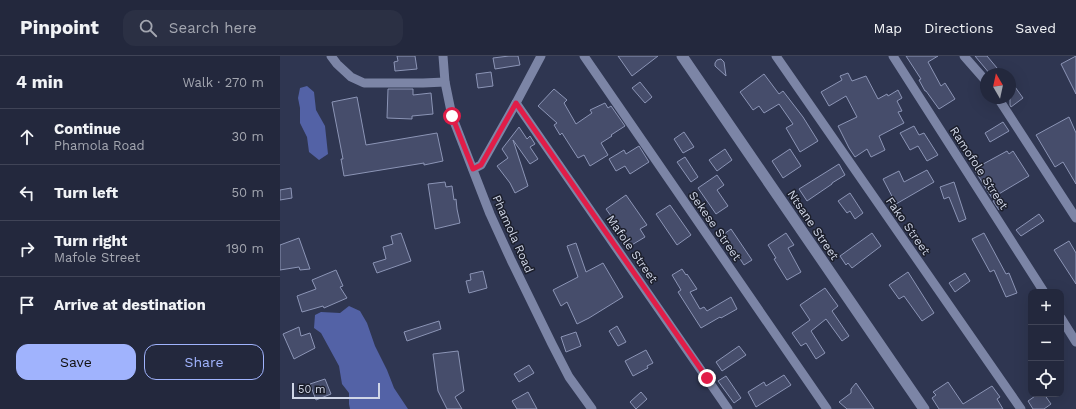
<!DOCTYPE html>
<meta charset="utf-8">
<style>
body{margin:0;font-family:"Work Sans",sans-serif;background:#2b3044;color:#f1f3f6}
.controls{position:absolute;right:12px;bottom:12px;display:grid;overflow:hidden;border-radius:8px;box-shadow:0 4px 16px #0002}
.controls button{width:36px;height:36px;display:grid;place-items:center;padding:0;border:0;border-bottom:1px solid #404457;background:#23283d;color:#f1f3f6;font:20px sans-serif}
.compass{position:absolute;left:700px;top:12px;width:36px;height:36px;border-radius:50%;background:#23283d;box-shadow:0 4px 16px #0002;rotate:351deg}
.scale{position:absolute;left:12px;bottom:10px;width:88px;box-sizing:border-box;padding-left:4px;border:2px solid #d0d6e7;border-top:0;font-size:11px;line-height:14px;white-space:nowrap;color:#d0d6e7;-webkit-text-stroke:3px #1b1e2b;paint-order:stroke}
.stop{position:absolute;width:12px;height:12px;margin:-9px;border:3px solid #e11d48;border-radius:50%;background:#fff}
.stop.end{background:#e11d48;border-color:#fff;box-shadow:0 1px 4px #0008}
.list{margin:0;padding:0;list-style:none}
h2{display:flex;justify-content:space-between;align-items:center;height:52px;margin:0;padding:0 16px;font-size:17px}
h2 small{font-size:13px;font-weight:400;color:#a3a6b0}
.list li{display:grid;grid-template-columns:26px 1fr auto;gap:12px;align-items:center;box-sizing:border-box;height:56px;padding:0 16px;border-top:1px solid #404457}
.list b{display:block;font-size:15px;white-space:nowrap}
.list p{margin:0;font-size:13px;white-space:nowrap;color:#a3a6b0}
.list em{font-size:13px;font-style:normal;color:#a3a6b0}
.actions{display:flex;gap:8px;padding:12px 16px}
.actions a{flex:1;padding:9px 0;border:1px solid #a0b3fd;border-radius:12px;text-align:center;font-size:14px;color:#a0b3fd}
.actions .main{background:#a0b3fd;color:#111}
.icon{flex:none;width:22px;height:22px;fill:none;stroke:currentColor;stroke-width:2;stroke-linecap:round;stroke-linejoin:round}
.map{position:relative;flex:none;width:796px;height:353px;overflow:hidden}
header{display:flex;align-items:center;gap:24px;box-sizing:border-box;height:56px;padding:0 20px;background:#23283d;border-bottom:1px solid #404457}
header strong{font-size:19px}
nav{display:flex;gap:22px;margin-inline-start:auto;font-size:14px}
.search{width:280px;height:36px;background:#2b3044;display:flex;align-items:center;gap:10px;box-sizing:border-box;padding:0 14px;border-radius:12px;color:#a3a6b0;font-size:15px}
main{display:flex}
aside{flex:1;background:#23283d}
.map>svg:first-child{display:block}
.forest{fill:#5362a6}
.building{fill:#464d6b;stroke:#8c95b6}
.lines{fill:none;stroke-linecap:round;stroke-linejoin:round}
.minor{stroke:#7c85a6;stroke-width:9}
.tertiary{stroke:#7c85a6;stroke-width:11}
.route{stroke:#e11d48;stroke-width:5}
.labels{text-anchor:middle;stroke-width:3;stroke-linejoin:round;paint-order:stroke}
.street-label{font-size:12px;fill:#d0d6e7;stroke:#1b1e2b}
</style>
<header>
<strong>Pinpoint</strong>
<div class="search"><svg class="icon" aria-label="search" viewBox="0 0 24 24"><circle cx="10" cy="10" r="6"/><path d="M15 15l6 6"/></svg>Search here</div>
<nav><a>Map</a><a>Directions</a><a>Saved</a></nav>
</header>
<main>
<aside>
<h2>4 min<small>Walk · 270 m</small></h2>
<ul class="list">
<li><svg class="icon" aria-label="ahead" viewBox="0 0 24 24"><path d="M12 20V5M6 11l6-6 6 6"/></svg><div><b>Continue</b><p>Phamola Road</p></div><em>30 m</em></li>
<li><svg class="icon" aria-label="left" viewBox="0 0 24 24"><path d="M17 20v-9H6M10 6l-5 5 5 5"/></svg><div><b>Turn left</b></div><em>50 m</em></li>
<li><svg class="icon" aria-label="right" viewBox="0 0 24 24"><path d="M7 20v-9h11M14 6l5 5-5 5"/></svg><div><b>Turn right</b><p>Mafole Street</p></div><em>190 m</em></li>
<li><svg class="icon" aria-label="arrive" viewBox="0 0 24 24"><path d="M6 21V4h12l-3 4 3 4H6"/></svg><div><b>Arrive at destination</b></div></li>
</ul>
<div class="actions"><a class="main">Save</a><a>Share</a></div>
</aside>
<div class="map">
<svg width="796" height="353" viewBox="0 0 796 353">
<rect width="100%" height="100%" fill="#2f3651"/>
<g class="forest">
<polygon points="27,30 34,36 36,54 45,70 48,98 39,104 29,96 27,81 20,67 20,52 18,42 20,32"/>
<polygon points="69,250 80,255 87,267 95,290 107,314 114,332 128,353 70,353 69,348 69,337 62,328 59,310 41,277 34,272 35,259 41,256 60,257"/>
</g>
<g class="building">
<polygon points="117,0 135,0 137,13 115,15 114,6 118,5"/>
<polygon points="229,0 238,0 240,9 215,13 213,2"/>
<polygon points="338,0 378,0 352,20"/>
<polygon points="626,0 658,0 648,6 661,30 665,27 675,43 659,53 646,35 645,35 639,24 641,23"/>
<polygon points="695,0 707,0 722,18 710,18"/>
<polygon points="796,0 796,38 781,8"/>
<polygon points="441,3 444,6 446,20 435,10 435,7 437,4"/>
<polygon points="211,16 213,30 198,32 196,18"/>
<polygon points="568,17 572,25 586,20 598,43 607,38 608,40 618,34 622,42 617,45 622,55 618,56 624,67 599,80 605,94 591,101 587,93 575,101 569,92 558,70 577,61 566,40 549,50 541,36 562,24 560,20"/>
<polygon points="484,18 499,38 503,35 523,61 538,85 520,96 506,72 513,68 499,48 484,57 479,50 473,54 460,36"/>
<polygon points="730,24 743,42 731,51 730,49"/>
<polygon points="360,26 372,41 365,47 352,32"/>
<polygon points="108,33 133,33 133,39 151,37 153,58 132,60 132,63 107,62"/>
<polygon points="274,33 287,44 284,47 296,68 312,57 310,54 325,47 328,52 331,50 345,70 331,79 332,80 321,87 328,99 310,110 304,99 298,102 282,77 280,79 274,69 277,67 258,50"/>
<polygon points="77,41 86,89 157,77 163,105 144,109 144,107 64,120 61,103 63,103 52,46"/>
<polygon points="789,61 796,77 796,128 783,106 775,111 756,79"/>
<polygon points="723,66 729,75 710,86 705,77"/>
<polygon points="634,70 639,79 644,77 658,99 647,105 638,90 630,94 620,77"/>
<polygon points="239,71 247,83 250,80 255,88 250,91 258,103 250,108 233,84 248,130 235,137 230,127 217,110 228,102 222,93"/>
<polygon points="404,76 414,91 403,97 394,83"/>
<polygon points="359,90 369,106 350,118 345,110 336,115 329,103 344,94 346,98"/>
<polygon points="445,93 452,104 437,115 429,104"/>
<polygon points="510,93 521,110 503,122 492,105"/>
<polygon points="727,95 729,98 733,95 749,120 712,142 694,113"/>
<polygon points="405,101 418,121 411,126 397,106"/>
<polygon points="559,108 565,119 552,127 552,128 527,145 519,133"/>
<polygon points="647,114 654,126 616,148 603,123 619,115 624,126"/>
<polygon points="437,119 444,129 437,134 448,150 436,158 418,132"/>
<polygon points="165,126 166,131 172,130 174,144 176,143 177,153 180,167 155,173 148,128"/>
<polygon points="674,126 686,163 679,166 669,141 664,143 660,131"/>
<polygon points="11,132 12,142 0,144 0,134"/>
<polygon points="570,137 583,157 575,163 570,155 567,157 558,145"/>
<polygon points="346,139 367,169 360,173 365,181 350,190 340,174 341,174 326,153"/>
<polygon points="720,141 725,150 719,154 713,145"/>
<polygon points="390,149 411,179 397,189 376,158"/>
<polygon points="759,158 764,165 741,180 736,174"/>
<polygon points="451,173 472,204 464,209 444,178"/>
<polygon points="121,177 131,205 97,217 93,207 106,203 103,191 113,188 111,180"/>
<polygon points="506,177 514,189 508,192 521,216 507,224 494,203 496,202 488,189"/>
<polygon points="592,177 601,190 572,212 568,207 566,209 560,200"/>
<polygon points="704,177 726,218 729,217 737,237 726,241 714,214 710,216 692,183"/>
<polygon points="19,182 30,213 20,214 19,211 0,214 0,189"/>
<polygon points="789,185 796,197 796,228 774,194"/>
<polygon points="296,187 306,216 323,207 343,241 309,262 297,268 287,246 281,250 273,234 298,221 287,190"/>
<polygon points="402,213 406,219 407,218 417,233 410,236 420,253 424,251 427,255 451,241 457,253 441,262 440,261 421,272 398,236 401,234 392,219"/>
<polygon points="56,214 63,230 60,231 67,242 44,252 43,250 22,256 17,240 36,233 32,224"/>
<polygon points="203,215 207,232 189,237 186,225 191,224 190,218"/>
<polygon points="628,216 654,257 642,265 624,240 619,243 609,229"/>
<polygon points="685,217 690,225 675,236 669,227"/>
<polygon points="545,232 558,250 552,255 569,280 562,285 546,263 531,275 545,297 536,303 526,287 521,290 512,277 530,264 520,249"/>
<polygon points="159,265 161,273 127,285 124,276"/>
<polygon points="337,270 346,286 338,290 329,275"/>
<polygon points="19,271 21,280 30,277 35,292 14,303 3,278"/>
<polygon points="296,276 301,290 286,296 281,281"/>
<polygon points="459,290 466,299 442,315 436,306"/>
<polygon points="366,294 373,307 367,310 368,312 353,320 345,305"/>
<polygon points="178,295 184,335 175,341 182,353 167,353 158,335 153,298"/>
<polygon points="249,309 254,317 239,326 234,318"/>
<polygon points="504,319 511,329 476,351 468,336 484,326 486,330"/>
<polygon points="446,320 461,342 454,347 438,325"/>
<polygon points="45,323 51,338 36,344 30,328"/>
<polygon points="668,326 683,348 712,330 720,341 717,343 723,353 659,353 652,342 656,339 653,336"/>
<polygon points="576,327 594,353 567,353 559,346 571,337 571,333"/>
<polygon points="248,336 257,353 237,353 232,345"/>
<polygon points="361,336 367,343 356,353 350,346"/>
<polygon points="758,338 764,338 771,348 764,353 753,353 748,345"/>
</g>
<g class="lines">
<g class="minor">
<polyline points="51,0 57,8 71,21 84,27 143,27 165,26"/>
<polyline points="163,0 165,26 172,60 210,158 231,204 272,288 289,321 312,353"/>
<polyline points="304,0 547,353"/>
<polyline points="496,0 741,353"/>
<polyline points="613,0 764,236"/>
<polyline points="684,0 706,25"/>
<polyline points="718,42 796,162"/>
<polyline points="236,47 448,353"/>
<polyline points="193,113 201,109 236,47 261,0"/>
<polyline points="781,262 796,286"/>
</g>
<polyline class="tertiary" points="402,0 644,353"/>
</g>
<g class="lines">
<polyline class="route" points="172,60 193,113 201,109 236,47 427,322"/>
</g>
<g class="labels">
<g class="street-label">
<text transform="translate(699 112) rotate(57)" y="4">Ramofole Street</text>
<text transform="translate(533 169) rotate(56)" y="4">Ntsane Street</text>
<text transform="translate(435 170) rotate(55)" y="4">Sekese Street</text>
<text transform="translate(628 170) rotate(55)" y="4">Fako Street</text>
<text transform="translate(233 178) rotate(66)" y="4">Phamola Road</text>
<text transform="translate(352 193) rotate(55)" y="4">Mafole Street</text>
</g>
</g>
</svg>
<div class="controls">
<button>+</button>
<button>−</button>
<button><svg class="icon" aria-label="locate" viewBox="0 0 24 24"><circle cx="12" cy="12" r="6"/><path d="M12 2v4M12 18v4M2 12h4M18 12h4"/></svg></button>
</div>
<svg class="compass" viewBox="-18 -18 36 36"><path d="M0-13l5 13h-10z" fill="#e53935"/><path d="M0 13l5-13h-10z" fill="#a3a6b0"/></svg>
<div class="scale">50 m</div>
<div class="stop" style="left:172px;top:60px"></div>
<div class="stop end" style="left:427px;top:322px"></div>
</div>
</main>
